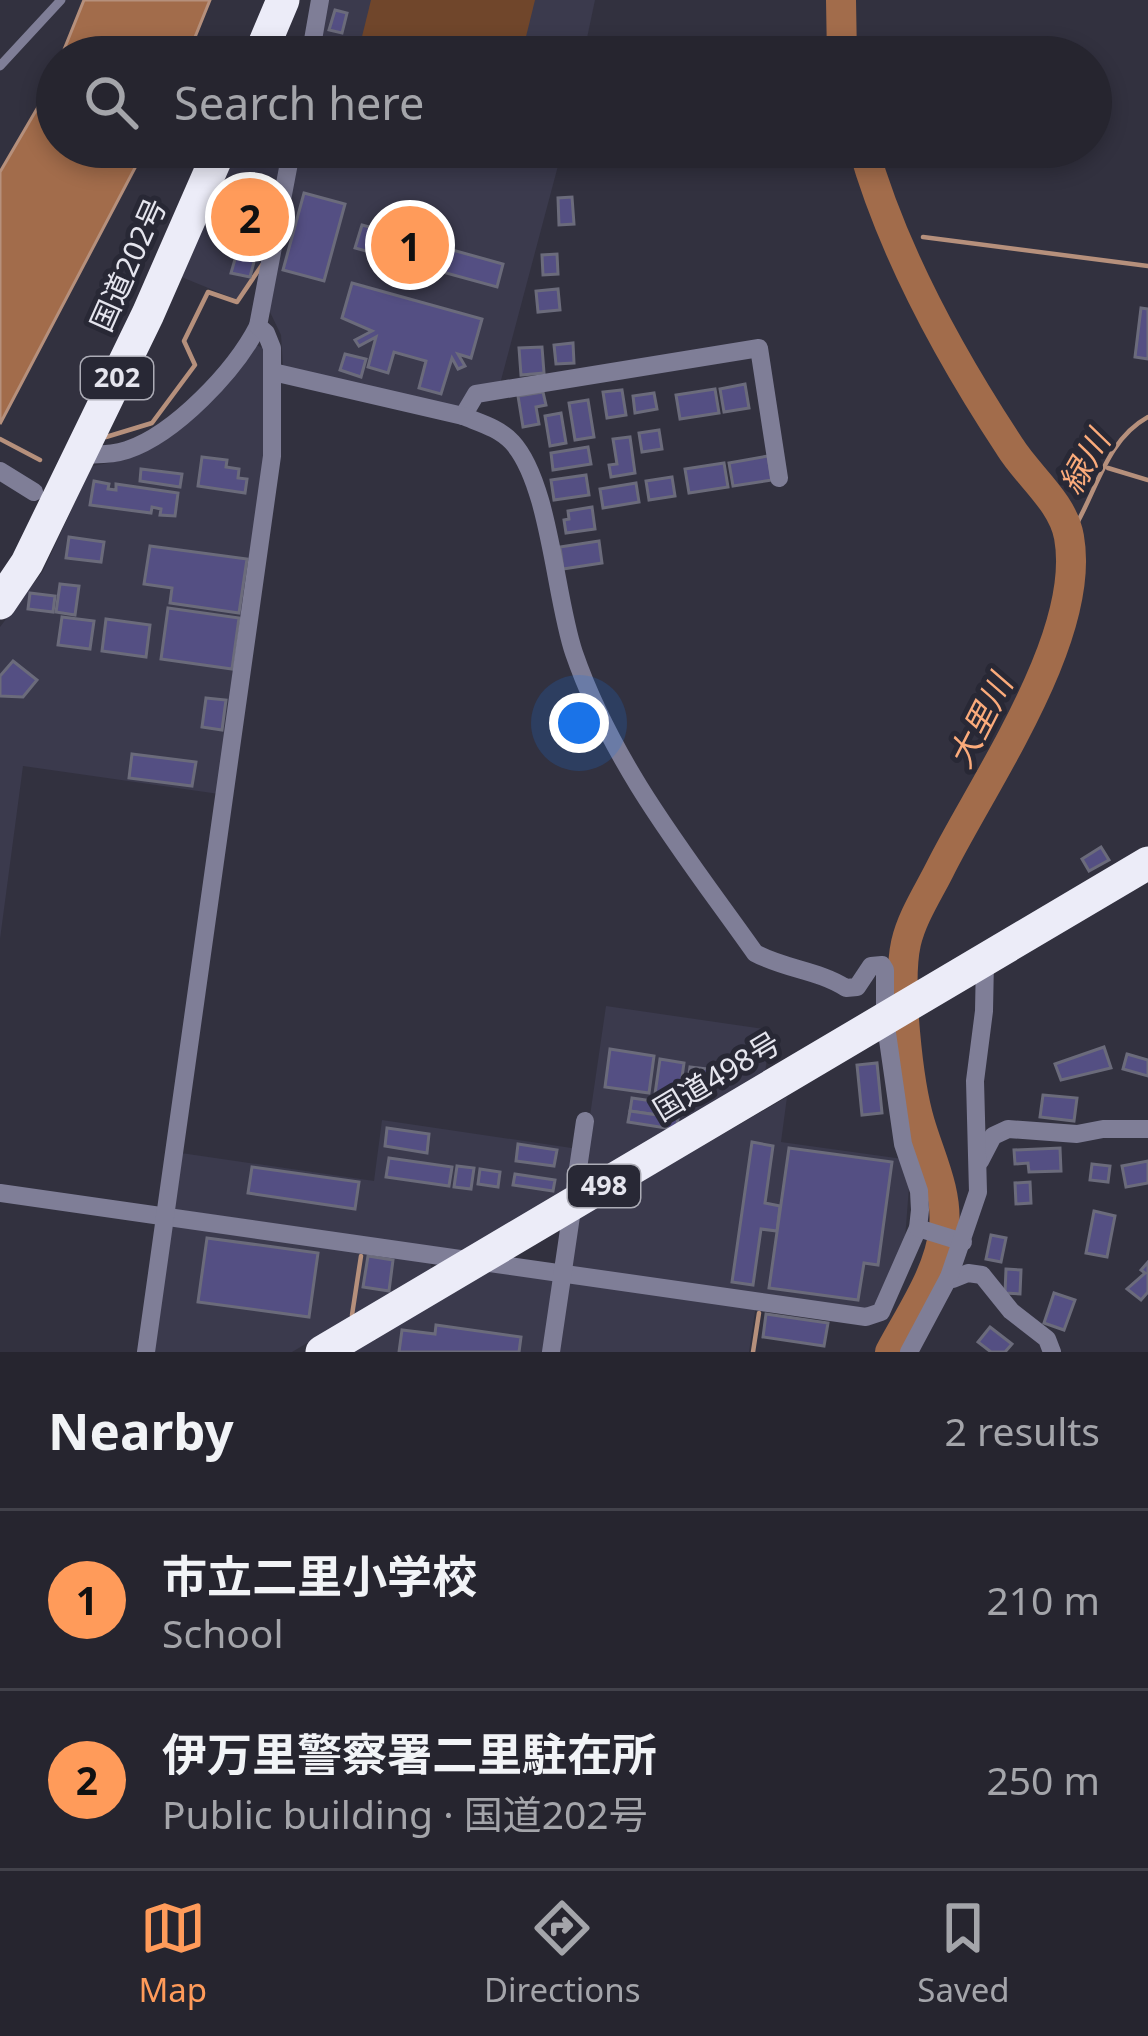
<!DOCTYPE html>
<meta charset="utf-8">
<style>
body{margin:0;font-family:"Noto Sans","Noto Sans JP",sans-serif;background:#32313b;color:#f1f3f6}
.you{position:absolute;left:579px;top:723px;width:42px;height:42px;margin:-30px;border:9px solid #fff;border-radius:50%;background:#1a73e8;box-shadow:0 0 0 18px #1a73e833}
.badge{display:grid;place-items:center;width:78px;height:78px;border-radius:50%;background:#ff9b5a;color:#111;font-size:39px;font-weight:700}
.pin{position:absolute;translate:-50% -50%;border:6px solid #fff;box-shadow:0 3px 12px #0006}
.list{margin:0;padding:0;list-style:none}
h2{display:flex;justify-content:space-between;align-items:center;height:156px;margin:0;padding:0 48px;font-size:51px}
h2 small{font-size:39px;font-weight:400;color:#a4a5aa}
.list li{display:grid;grid-template-columns:78px 1fr auto;gap:36px;align-items:center;box-sizing:border-box;height:180px;padding:0 48px;border-top:3px solid #42424b}
.list b{display:block;font-size:45px;white-space:nowrap}
.list p{margin:0;font-size:39px;white-space:nowrap;color:#a4a5aa}
.list em{font-size:39px;font-style:normal;color:#a4a5aa}
.icon{flex:none;width:66px;height:66px;fill:none;stroke:currentColor;stroke-width:2;stroke-linecap:round;stroke-linejoin:round}
.map{position:relative;flex:none;width:1148px;height:1352px;overflow:hidden}
.search{position:absolute;background:#26252f;box-shadow:0 6px 18px #0003;left:36px;right:36px;top:36px;height:132px;display:flex;align-items:center;gap:30px;box-sizing:border-box;padding:0 42px;border-radius:66px;color:#a4a5aa;font-size:45px}
.sheet{height:516px;background:#26252f}
nav{display:flex;justify-content:space-around;align-items:center;box-sizing:border-box;height:168px;border-top:3px solid #42424b;background:#26252f;font-size:33px;color:#a4a5aa}
nav a{display:grid;justify-items:center;gap:6px}
nav .on{color:#ff9b5a}
.map>svg:first-child{display:block}
.built{fill:#3b3a4d}
.green{fill:#70462b}
.water{fill:#a26c4b;stroke:#b6907c;stroke-width:3}
.lines{fill:none;stroke-linecap:round;stroke-linejoin:round}
.stream{stroke:#b6907c;stroke-width:4.5}
.river{stroke:#a26c4b;stroke-width:30}
.building{fill:#544f83;stroke:#6b6b7b;stroke-width:3}
.lane{stroke:#7f7e97;stroke-width:9}
.street{stroke:#7f7e97;stroke-width:18}
.highway{stroke:#ececf8;stroke-width:33}
.labels{text-anchor:middle;stroke-width:10;stroke-linejoin:round;paint-order:stroke}
.shield{fill:#282835;stroke:#acacb6;stroke-width:3}
.shield-label{font-size:27px;font-weight:bold;fill:#e5e5ee}
.street-label{font-size:30px;fill:#e5e5ee;stroke:#282835}
.water-label{font-size:33px;font-style:italic;fill:#fbab7b;stroke:#282835}
</style>
<div class="map">
<svg width="1148" height="1352" viewBox="0 0 1148 1352">
<rect width="100%" height="100%" fill="#32313f"/>
<g class="built">
<polygon points="328,0 595,0 583,57 317,57"/>
<polygon points="235,147 287,147 264,266 240,301 179,276"/>
<polygon points="300,147 563,147 500,384 459,410 283,367 281,335 269,310"/>
<polygon points="254,344 265,349 267,447 219,794 23,766 0,939 0,627 43,571 92,466 125,460"/>
<polygon points="606,1006 770,1030 765,1074 468,1252 173,1209 181,1153 374,1181 382,1120 585,1150"/>
<polygon points="787,1097 781,1142 903,1159 909,1187 905,1239 874,1312 568,1269 575,1220"/>
<polygon points="171,1221 429,1260 432,1269 292,1352 153,1352"/>
<polygon points="491,1268 557,1277 546,1352 351,1352"/>
<polygon points="567,1279 756,1305 749,1352 556,1352"/>
</g>
<polygon class="green" points="371,0 535,0 521,57 357,57"/>
<g class="water">
<polygon points="84,0 210,0 187,57 61,57"/>
<polygon points="57,66 57,147 146,147 0,424 0,172 45,95"/>
</g>
<g class="lines">
<g class="stream">
<polyline points="923,237 1148,266"/>
<polyline points="106,437 152,423 195,365 184,341 208,292 237,302 262,265"/>
<polyline points="0,439 40,460"/>
<polyline points="1108,468 1148,480"/>
<path d="M1069,537C1096,496 1104,441 1148,417"/>
<polyline points="352,1315 361,1256"/>
<polyline points="753,1352 759,1313"/>
</g>
<g class="river">
<polyline points="841,0 842,57"/>
<path d="M863,147C893,253 950,356 1010,447C1028,476 1063,502 1069,537C1087,636 984,781 940,869C928,893 912,917 906,943C897,983 908,1083 920,1123C930,1157 948,1192 944,1228C940,1272 910,1314 890,1352"/>
</g>
</g>
<g class="building">
<polygon points="335,10 347,13 342,33 329,30"/>
<polygon points="288,40 302,43 299,57 280,57 281,51 286,52"/>
<polygon points="304,193 345,204 324,281 283,270"/>
<polygon points="572,197 574,224 559,225 558,198"/>
<polygon points="244,204 265,209 259,231 238,225"/>
<polygon points="362,225 503,264 497,287 355,248"/>
<polygon points="240,242 258,247 250,277 231,273"/>
<polygon points="557,254 558,274 543,275 542,255"/>
<polygon points="352,283 482,319 471,358 458,354 465,366 458,369 452,358 441,394 419,388 426,361 394,352 388,373 368,367 376,337 359,346 355,340 372,331 342,318"/>
<polygon points="558,289 560,310 538,312 536,291"/>
<polygon points="1141,308 1148,309 1148,359 1135,357"/>
<polygon points="573,343 574,363 556,364 554,345"/>
<polygon points="542,347 544,373 521,375 519,348"/>
<polygon points="345,354 366,359 361,377 340,370"/>
<polygon points="745,384 749,408 724,412 720,389"/>
<polygon points="715,389 719,413 680,419 676,395"/>
<polygon points="622,390 626,415 607,418 603,392"/>
<polygon points="543,392 546,405 536,407 539,424 523,427 518,396"/>
<polygon points="654,393 657,409 635,413 633,396"/>
<polygon points="588,400 594,437 575,440 569,403"/>
<polygon points="561,413 566,443 550,446 545,416"/>
<polygon points="659,430 662,449 642,452 639,433"/>
<polygon points="630,437 635,473 611,477 609,465 617,464 613,439"/>
<polygon points="588,447 591,464 553,470 551,453"/>
<polygon points="768,456 772,480 733,486 729,463"/>
<polygon points="202,457 227,460 226,467 239,469 238,478 247,479 245,493 198,486"/>
<polygon points="724,463 728,487 689,493 685,469"/>
<polygon points="141,469 182,474 180,487 140,481"/>
<polygon points="586,475 589,495 554,500 551,480"/>
<polygon points="672,477 675,496 649,500 646,481"/>
<polygon points="94,481 109,484 108,489 116,490 116,484 178,493 175,516 160,515 161,509 152,507 151,513 90,505"/>
<polygon points="636,483 639,502 603,508 600,489"/>
<polygon points="592,507 595,529 566,533 564,520 569,519 568,511"/>
<polygon points="69,537 104,542 101,562 66,558"/>
<polygon points="599,541 602,563 563,569 560,547"/>
<polygon points="150,546 247,559 239,613 170,603 172,588 144,584"/>
<polygon points="60,584 79,586 75,615 56,612"/>
<polygon points="30,593 55,596 53,612 28,609"/>
<polygon points="168,608 239,618 232,669 161,659"/>
<polygon points="62,617 94,621 90,649 58,645"/>
<polygon points="106,619 150,625 146,657 102,651"/>
<polygon points="13,661 37,680 23,697 0,696 0,676"/>
<polygon points="206,698 226,700 222,730 202,727"/>
<polygon points="132,754 196,762 192,786 129,778"/>
<polygon points="1101,847 1109,860 1089,871 1082,859"/>
<polygon points="1104,1047 1111,1068 1061,1080 1055,1064"/>
<polygon points="610,1049 654,1056 649,1093 605,1087"/>
<polygon points="1127,1054 1148,1060 1148,1076 1123,1069"/>
<polygon points="660,1059 684,1063 679,1098 655,1094"/>
<polygon points="877,1063 882,1113 862,1115 857,1065"/>
<polygon points="690,1067 708,1069 704,1100 685,1098"/>
<polygon points="1043,1095 1077,1098 1074,1121 1040,1117"/>
<polygon points="632,1098 680,1105 678,1118 630,1111"/>
<polygon points="630,1111 678,1118 677,1125 672,1129 628,1122"/>
<polygon points="387,1128 429,1134 427,1153 385,1146"/>
<polygon points="752,1142 773,1146 765,1203 780,1206 777,1231 761,1229 753,1285 732,1282"/>
<polygon points="518,1144 557,1150 554,1166 516,1161"/>
<polygon points="789,1148 892,1162 878,1265 864,1263 858,1300 769,1288"/>
<polygon points="1060,1148 1061,1171 1029,1172 1028,1163 1015,1164 1014,1150"/>
<polygon points="389,1158 452,1167 449,1186 386,1177"/>
<polygon points="1148,1161 1148,1183 1126,1187 1122,1166"/>
<polygon points="1092,1164 1110,1166 1108,1182 1090,1180"/>
<polygon points="457,1166 474,1168 471,1189 454,1187"/>
<polygon points="252,1167 359,1182 355,1209 248,1193"/>
<polygon points="480,1169 500,1172 498,1187 478,1184"/>
<polygon points="515,1174 555,1180 553,1191 513,1185"/>
<polygon points="1030,1182 1031,1203 1016,1204 1015,1183"/>
<polygon points="1094,1211 1115,1216 1107,1257 1086,1253"/>
<polygon points="991,1235 1006,1238 1001,1262 986,1259"/>
<polygon points="207,1238 318,1253 309,1317 198,1302"/>
<polygon points="368,1256 393,1260 389,1291 363,1287"/>
<polygon points="1148,1262 1148,1292 1141,1300 1127,1289 1145,1273 1141,1270"/>
<polygon points="1006,1269 1021,1270 1020,1294 1005,1293"/>
<polygon points="1054,1293 1075,1300 1064,1330 1044,1323"/>
<polygon points="766,1314 828,1323 824,1346 763,1337"/>
<polygon points="436,1325 521,1337 519,1352 399,1352 402,1330 435,1334"/>
<polygon points="990,1327 1012,1344 1005,1352 991,1352 978,1342"/>
</g>
<g class="lines">
<polyline class="lane" points="0,66 61,0"/>
<g class="street">
<polyline points="310,57 320,0"/>
<polyline points="463,416 476,394 759,348 779,478"/>
<path d="M80,454C96,455 112,455 127,450C175,434 235,371 258,326"/>
<polyline points="0,471 34,492"/>
<polyline points="980,1161 993,1136 1008,1129 1077,1134 1103,1129 1148,1129"/>
<path d="M0,1193L866,1317L881,1312L918,1228L920,1210L919,1191L903,1144L885,1019V970L882,965L871,966L857,987L846,988C818,970 784,969 755,953C687,857 613,766 574,653C555,598 550,483 512,442C499,428 480,423 463,416L273,372"/>
<polyline points="918,1228 963,1242"/>
<polyline points="949,1277 953,1279 968,1273 982,1275 1011,1311 1047,1339 1052,1352"/>
<polyline points="146,1352 272,456 272,348 266,333 258,326 292,147"/>
<polyline points="551,1352 585,1121"/>
<polyline points="909,1352 949,1277 978,1192 975,1081 984,1011 985,960"/>
</g>
<g class="highway">
<polyline points="259,57 283,0"/>
<polyline points="0,603 27,563 148,314 221,147"/>
<polyline points="322,1352 1148,863"/>
</g>
</g>
<g class="labels">
<g class="shield">
<rect x="81" y="357" width="72" height="42" rx="9"/>
<rect x="568" y="1165" width="72" height="42" rx="9"/>
</g>
<g class="shield-label">
<text x="117" y="387">202</text>
<text x="604" y="1195">498</text>
</g>
<g class="street-label">
<text transform="translate(129 265) rotate(-66)" y="10">国道202号</text>
<text transform="translate(717 1077) rotate(-31)" y="10">国道498号</text>
</g>
<g class="water-label">
<text transform="translate(1084 462) rotate(-60)" y="12">緑川</text>
<text transform="translate(980 721) rotate(-63)" y="12">大里川</text>
</g>
</g>
</svg>
<div class="you"></div>
<div class="pin badge" style="left:410px;top:245px">1</div>
<div class="pin badge" style="left:250px;top:217px">2</div>
<div class="search"><svg class="icon" aria-label="search" viewBox="0 0 24 24"><circle cx="10" cy="10" r="6"/><path d="M15 15l6 6"/></svg>Search here</div>
</div>
<section class="sheet">
<h2>Nearby<small>2 results</small></h2>
<ul class="list">
<li><span class="badge">1</span><div><b>市立二里小学校</b><p>School</p></div><em>210 m</em></li>
<li><span class="badge">2</span><div><b>伊万里警察署二里駐在所</b><p>Public building · 国道202号</p></div><em>250 m</em></li>
</ul>
</section>
<nav>
<a class="on"><svg class="icon" aria-label="map" viewBox="0 0 24 24"><path d="M3 6l6-2 6 2 6-2v14l-6 2-6-2-6 2zM9 4v14M15 6v14"/></svg>Map</a>
<a><svg class="icon" aria-label="directions" viewBox="0 0 24 24"><path d="M12 3l9 9-9 9-9-9zM9 14v-3h6M13 9l2 2-2 2"/></svg>Directions</a>
<a><svg class="icon" aria-label="saved" viewBox="0 0 24 24"><path d="M7 4h10v16l-5-4-5 4z"/></svg>Saved</a>
</nav>
